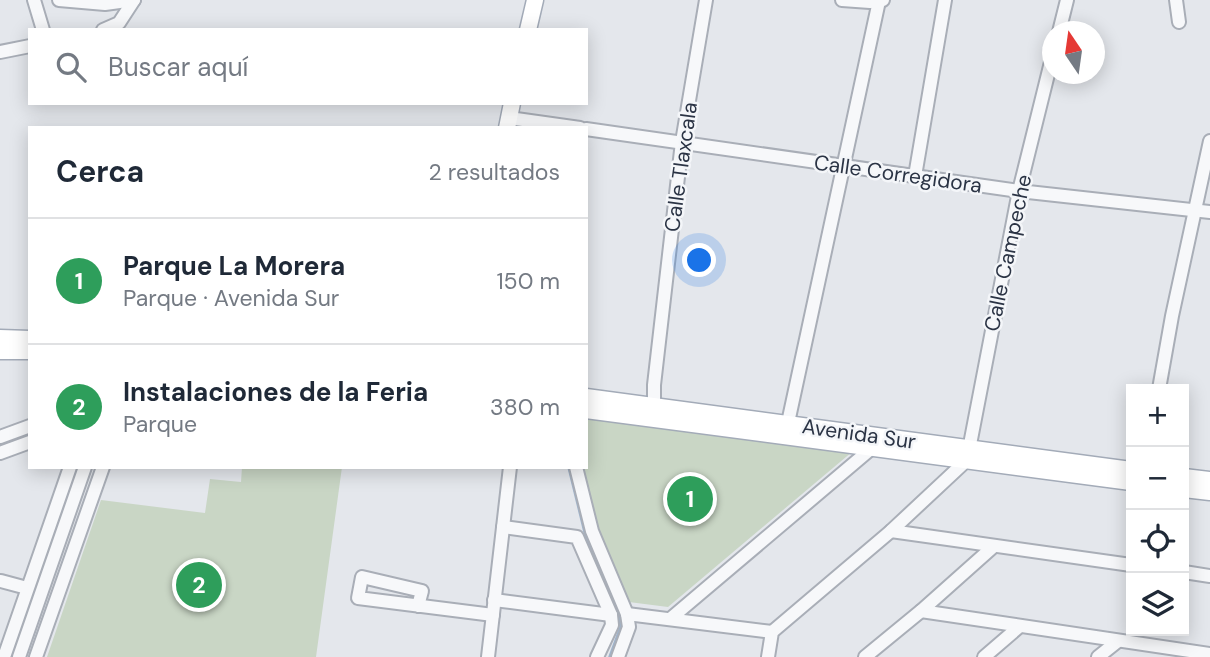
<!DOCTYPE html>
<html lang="es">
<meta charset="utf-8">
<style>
body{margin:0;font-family:"DM Sans",sans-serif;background:#f2f2f3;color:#1f2937}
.controls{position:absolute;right:21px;bottom:21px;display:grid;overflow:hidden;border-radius:0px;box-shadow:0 4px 18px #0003}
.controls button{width:63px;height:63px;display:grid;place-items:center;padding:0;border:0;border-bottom:2px solid #e0e1e3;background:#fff;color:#1f2937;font:35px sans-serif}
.compass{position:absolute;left:1042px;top:21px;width:63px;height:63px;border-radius:50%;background:#fff;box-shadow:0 4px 18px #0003;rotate:347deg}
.you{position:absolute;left:700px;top:261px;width:24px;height:24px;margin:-18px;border:5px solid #fff;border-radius:50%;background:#1a73e8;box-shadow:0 0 0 10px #1a73e833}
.badge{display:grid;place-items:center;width:46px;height:46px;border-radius:50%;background:#0f766e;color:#fff;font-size:23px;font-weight:700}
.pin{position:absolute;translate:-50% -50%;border:4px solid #fff;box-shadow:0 2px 7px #0006}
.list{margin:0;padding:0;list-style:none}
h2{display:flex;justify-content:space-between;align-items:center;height:91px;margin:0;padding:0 28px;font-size:30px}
h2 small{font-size:23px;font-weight:400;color:#747a83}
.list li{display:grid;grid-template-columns:46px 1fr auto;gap:21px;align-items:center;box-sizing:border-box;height:126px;padding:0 28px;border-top:2px solid #e0e1e3}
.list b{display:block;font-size:26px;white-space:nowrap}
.list p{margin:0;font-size:23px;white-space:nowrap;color:#747a83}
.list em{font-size:23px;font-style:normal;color:#747a83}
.icon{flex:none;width:38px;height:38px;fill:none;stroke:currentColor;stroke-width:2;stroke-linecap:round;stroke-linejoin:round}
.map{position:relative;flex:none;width:1210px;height:657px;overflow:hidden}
.search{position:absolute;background:#fff;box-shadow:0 4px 18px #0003;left:28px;top:28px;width:560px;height:77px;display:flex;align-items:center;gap:18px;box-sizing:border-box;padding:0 24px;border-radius:0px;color:#747a83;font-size:26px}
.panel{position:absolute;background:#fff;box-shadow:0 4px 18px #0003;left:28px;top:126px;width:560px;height:343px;border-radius:0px}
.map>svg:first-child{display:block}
.green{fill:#c9d6c5}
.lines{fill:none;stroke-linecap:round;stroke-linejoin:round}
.stream{stroke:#9fb4cc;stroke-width:3.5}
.minor-casing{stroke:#a9aeb7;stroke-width:16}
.major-casing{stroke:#a3abb8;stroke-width:19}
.minor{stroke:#f7f8fa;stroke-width:12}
.major{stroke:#fff;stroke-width:16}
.labels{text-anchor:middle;stroke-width:5;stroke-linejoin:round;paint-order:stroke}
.street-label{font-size:21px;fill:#2b3445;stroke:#f4f6f9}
</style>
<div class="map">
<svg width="1210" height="657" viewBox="0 0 1210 657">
<rect width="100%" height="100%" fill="#e4e7ec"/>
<g class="green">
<polygon points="586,410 859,446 668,607 621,601 576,467 586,467"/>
<polygon points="242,467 342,467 316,657 47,657 101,500 205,513 210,479 241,482"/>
</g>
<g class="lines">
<polyline class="stream" points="569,467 586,536 620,615 621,627 610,657"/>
<defs>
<g id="minor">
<polyline points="34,0 43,30"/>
<polyline points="59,0 105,4 134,0"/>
<polyline points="842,0 870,2 883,0"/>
<polyline points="1176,0 1179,22"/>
<polyline points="103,30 119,23 134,0"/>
<polyline points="1059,32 1067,0"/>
<polyline points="0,52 30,46"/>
<polyline points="509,118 580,128"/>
<polyline points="586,129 1019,191 1210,212"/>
<polyline points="915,176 945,0"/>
<polyline points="1159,389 1172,316 1210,141"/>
<polyline points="654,412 654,385 682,142 706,0"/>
<polyline points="786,432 879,1"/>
<polyline points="0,437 30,426"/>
<polyline points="0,453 30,442"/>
<polyline points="576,467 592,531 627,614 629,627 618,657"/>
<polyline points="503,527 577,537 611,615 612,625 597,657"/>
<polyline points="891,531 1131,565"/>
<polyline points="1184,572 1210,576"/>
<polyline points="1,581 27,588"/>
<polyline points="494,600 611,615"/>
<polyline points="418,606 422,591 362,577 358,598 493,615"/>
<polyline points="921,611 1210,654"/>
<polyline points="627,614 772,632"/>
<polyline points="670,619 872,448"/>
<polyline points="4,657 70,467"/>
<polyline points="19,657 85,467"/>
<polyline points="36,657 103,467"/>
<polyline points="488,657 510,467"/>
<polyline points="768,657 772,632 891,531 967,460 1019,191 1052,58"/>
<polyline points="865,657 921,611 994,546"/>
<polyline points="984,657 1020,626"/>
<polyline points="1098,657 1118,641"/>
</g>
<g id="major">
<polyline points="528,30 535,0"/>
<polyline points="507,128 512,103"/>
<polyline points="0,338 30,339"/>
<polyline points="0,351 30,351"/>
<polyline points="586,397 1131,470"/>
<polyline points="586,410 1131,482"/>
<polyline points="1184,477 1210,480"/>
<polyline points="1184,489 1210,492"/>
</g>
</defs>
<use href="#minor" class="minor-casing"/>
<use href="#major" class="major-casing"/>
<use href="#minor" class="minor"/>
<use href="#major" class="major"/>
</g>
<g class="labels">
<g class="street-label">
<text transform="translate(681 167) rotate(-82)" y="7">Calle Tlaxcala</text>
<text transform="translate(898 174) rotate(8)" y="7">Calle Corregidora</text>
<text transform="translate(1008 253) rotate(-78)" y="7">Calle Campeche</text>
<text transform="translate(859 434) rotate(8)" y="7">Avenida Sur</text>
</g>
</g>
</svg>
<div class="controls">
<button>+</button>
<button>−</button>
<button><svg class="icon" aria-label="locate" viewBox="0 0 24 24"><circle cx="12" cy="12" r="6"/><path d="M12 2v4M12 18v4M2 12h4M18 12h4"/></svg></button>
<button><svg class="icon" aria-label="layers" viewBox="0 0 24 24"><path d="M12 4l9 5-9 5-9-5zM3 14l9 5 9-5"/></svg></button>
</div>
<svg class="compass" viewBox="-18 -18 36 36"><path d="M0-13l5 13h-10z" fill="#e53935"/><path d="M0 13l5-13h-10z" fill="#747a83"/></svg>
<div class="you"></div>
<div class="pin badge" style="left:690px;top:499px;background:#2e9e5b">1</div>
<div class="pin badge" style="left:199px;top:585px;background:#2e9e5b">2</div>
<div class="search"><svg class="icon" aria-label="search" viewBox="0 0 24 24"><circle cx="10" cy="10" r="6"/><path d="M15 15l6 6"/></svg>Buscar aquí</div>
<section class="panel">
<h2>Cerca<small>2 resultados</small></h2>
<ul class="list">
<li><span class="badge" style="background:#2e9e5b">1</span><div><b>Parque La Morera</b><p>Parque · Avenida Sur</p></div><em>150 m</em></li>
<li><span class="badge" style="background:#2e9e5b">2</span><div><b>Instalaciones de la Feria</b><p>Parque</p></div><em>380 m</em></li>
</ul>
</section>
</div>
